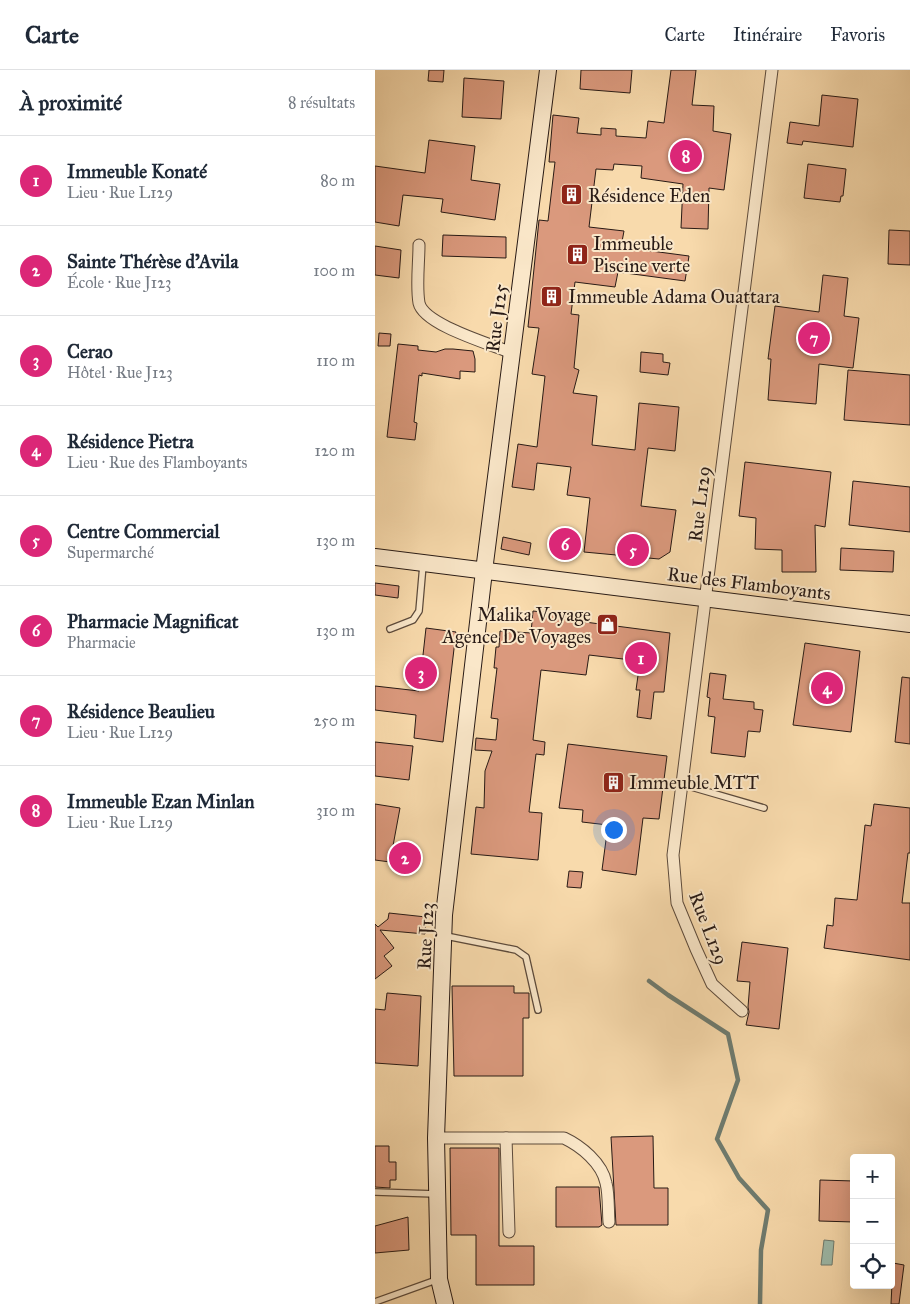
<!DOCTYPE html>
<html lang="fr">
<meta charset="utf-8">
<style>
body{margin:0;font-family:"IM FELL Great Primer",serif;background:#f6f6f7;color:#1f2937}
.controls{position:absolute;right:15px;bottom:15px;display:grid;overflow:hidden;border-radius:5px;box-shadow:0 5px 20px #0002}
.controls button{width:45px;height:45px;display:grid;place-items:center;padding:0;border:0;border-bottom:1px solid #e0e1e3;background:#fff;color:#1f2937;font:25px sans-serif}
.you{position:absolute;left:238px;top:759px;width:18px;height:18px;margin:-12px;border:4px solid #fff;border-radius:50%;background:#1a73e8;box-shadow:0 0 0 8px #1a73e833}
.badge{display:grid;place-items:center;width:32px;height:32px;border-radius:50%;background:#db2777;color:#fff;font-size:16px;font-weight:700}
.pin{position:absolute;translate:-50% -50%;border:2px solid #fff;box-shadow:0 1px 5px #0006}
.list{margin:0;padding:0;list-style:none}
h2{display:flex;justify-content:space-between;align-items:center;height:65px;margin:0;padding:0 20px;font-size:21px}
h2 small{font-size:16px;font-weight:400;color:#747a83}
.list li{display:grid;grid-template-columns:32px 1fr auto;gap:15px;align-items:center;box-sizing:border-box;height:90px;padding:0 20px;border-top:1px solid #e0e1e3}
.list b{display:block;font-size:19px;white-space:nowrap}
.list p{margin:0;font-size:16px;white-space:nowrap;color:#747a83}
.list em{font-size:16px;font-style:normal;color:#747a83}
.icon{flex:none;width:28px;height:28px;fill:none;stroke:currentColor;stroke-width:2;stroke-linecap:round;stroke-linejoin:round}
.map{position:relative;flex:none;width:535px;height:1234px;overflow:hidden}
header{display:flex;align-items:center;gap:30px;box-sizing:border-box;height:70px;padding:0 25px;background:#fff;border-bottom:1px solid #e0e1e3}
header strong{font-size:24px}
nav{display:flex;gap:28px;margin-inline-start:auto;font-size:18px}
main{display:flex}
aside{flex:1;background:#fff}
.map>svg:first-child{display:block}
.water{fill:#9dbbab;stroke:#6e7b6f}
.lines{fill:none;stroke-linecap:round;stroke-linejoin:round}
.stream{stroke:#6e7b6f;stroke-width:4.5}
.building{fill:#da997d;stroke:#281a15}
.lane-casing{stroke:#5c4a3b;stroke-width:8}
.street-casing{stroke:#5c4a3b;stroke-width:13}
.secondary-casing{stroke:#281a15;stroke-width:18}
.lane{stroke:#fae7c9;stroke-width:5.5}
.street{stroke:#fae7c9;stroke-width:11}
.secondary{stroke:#fae7c9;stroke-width:16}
.labels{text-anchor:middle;stroke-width:4;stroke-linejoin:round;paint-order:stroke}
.poi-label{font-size:19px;fill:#281a15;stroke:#fae7c9;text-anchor:start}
.street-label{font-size:19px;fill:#281a15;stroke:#fae7c9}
</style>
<header>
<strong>Carte</strong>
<nav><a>Carte</a><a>Itinéraire</a><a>Favoris</a></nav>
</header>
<main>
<aside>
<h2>À proximité<small>8 résultats</small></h2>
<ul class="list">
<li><span class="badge">1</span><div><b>Immeuble Konaté</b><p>Lieu · Rue L129</p></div><em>80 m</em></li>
<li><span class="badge">2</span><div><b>Sainte Thérèse d’Avila</b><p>École · Rue J123</p></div><em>100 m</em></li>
<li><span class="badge">3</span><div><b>Cerao</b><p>Hôtel · Rue J123</p></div><em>110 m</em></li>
<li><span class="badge">4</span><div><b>Résidence Pietra</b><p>Lieu · Rue des Flamboyants</p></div><em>120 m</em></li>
<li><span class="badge">5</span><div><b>Centre Commercial</b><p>Supermarché</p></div><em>130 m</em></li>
<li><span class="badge">6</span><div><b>Pharmacie Magnificat</b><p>Pharmacie</p></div><em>130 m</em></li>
<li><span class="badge">7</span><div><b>Résidence Beaulieu</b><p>Lieu · Rue L129</p></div><em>250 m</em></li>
<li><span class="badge">8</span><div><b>Immeuble Ezan Minlan</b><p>Lieu · Rue L129</p></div><em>310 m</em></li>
</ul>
</aside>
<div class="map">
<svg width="535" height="1234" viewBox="0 0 535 1234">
<rect width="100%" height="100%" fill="#f8daac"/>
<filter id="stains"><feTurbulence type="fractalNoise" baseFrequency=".004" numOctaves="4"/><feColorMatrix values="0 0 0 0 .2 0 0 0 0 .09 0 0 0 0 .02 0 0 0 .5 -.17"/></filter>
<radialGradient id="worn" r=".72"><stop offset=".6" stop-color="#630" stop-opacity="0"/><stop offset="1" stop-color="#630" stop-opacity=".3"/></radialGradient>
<polygon class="water" points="449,1170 459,1171 457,1195 446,1195"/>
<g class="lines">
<polyline class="stream" points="274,911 293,925 353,964 363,1010 342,1069 364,1108 393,1140 386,1180 385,1234"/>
</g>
<g class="building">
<polygon points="54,0 69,0 68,12 53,11"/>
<polygon points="206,0 257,0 255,23 205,19"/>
<polygon points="296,0 321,0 317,35 339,36 338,61 356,64 349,120 334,118 333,159 306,158 308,114 266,108 267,96 239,94 238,100 221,99 214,157 249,161 246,177 314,186 310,211 243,202 240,217 200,212 196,244 204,245 199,298 204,300 198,323 222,326 217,375 260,380 264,333 304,337 300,381 273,378 266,436 301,440 295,482 284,489 209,482 215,428 192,425 196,397 162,393 159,420 137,417 143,374 162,377 170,306 157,304 164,258 153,257 164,150 173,151 180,92 174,92 178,45 204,48 202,63 226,65 226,58 241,59 241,66 271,68 273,51 289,53"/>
<polygon points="89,8 129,11 126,49 87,47"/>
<polygon points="447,25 483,29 478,77 428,71 427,75 412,73 415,52 444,56"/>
<polygon points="54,70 100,76 96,110 125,114 120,150 66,142 68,129 28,125 24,156 0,152 0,96 50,103"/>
<polygon points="433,94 471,99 468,126 466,126 465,132 429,128"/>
<polygon points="514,160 535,161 535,195 513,194"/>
<polygon points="68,165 131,167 131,188 67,186"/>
<polygon points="0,176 26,180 24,208 0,205"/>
<polygon points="448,205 473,208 469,246 484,248 478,298 444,294 441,334 393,330 396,289 393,289 400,236 444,242"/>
<polygon points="4,263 16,264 15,276 3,276"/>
<polygon points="23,274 43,276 43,280 61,282 70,279 78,279 98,281 100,289 100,302 85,301 85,309 47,303 47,306 44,305 39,352 42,353 40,370 12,367"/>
<polygon points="266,282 288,284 288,292 295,293 293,305 265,302"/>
<polygon points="473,300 535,305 535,355 469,350"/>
<polygon points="370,392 456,402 450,457 440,455 441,502 407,502 407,480 380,479 381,448 364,446"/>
<polygon points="478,411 535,417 535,462 474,455"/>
<polygon points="128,467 156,473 154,485 126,479"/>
<polygon points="466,478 519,481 518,502 465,500"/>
<polygon points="0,513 24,516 23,528 0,525"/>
<polygon points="158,541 203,546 202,551 295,563 289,622 279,622 276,649 262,647 265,620 261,620 265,591 214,585 211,605 166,600 158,670 170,672 169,685 161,684 154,742 167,743 163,790 96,784 101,737 109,738 110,701 117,681 100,680 101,668 121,670 123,649 116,648 122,598 119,598 121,577 124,577 125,561 156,563"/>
<polygon points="51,558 81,562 68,672 39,668 41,645 0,640 0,616 44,621"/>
<polygon points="430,573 485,581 476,662 418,655"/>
<polygon points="335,603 351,605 348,629 379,632 379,639 388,640 385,662 373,661 370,687 336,683 340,647 333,646 335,628 332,627"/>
<polygon points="527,607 535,608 535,674 520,672"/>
<polygon points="0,672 38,676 34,710 0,706"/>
<polygon points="193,674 292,686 284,749 268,748 261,805 227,800 233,755 207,752 208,740 184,738"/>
<polygon points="0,734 25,738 15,792 0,790"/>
<polygon points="499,734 535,738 535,783 533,783 527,833 535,833 535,890 449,878 452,855 458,856 460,828 482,830 490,755 496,756"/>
<polygon points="194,801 208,802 206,818 192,817"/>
<polygon points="14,843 51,847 50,864 5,860 19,878 9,886 17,896 0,909 0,854 3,857 13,849"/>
<polygon points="367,872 413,878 404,959 371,955 374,942 373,937 375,912 362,911"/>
<polygon points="77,916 139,916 139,923 154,923 154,948 148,948 148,1006 79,1006"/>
<polygon points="12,923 46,926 43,996 0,993 0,939 10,940"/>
<polygon points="278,1066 279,1118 293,1118 293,1155 241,1155 236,1067"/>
<polygon points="0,1076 14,1076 14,1092 21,1092 21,1110 15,1110 15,1118 0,1117"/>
<polygon points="75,1078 124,1078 124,1176 159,1176 159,1215 101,1215 101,1165 76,1165"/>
<polygon points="445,1110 479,1111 479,1152 444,1151"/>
<polygon points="181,1117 224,1117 227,1155 224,1157 181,1157"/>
<polygon points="33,1147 34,1180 0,1183 0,1156"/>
<polygon points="518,1193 529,1195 524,1234 516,1234"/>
</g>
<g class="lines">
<defs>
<g id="lane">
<polyline points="15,559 38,550 44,541 48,495"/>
<polyline points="306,714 389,738"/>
<polyline points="71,866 141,880 151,887 163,940"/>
<polyline points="0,1122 61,1124"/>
<polyline points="0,1232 64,1209"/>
</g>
<g id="street">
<path d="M44,175C44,193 41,215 44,233C49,255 116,274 137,283"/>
<polyline points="367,941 337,914 321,879 302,833 298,785 397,0"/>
<path d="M61,1068H189C206,1076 227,1093 231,1113C234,1125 233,1139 234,1152"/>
<polyline points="131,1068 134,1162"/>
</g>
<g id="secondary">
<polyline points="0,487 535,554"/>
<polyline points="70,1234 64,1209 61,1068 69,845 109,501 173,0"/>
</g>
</defs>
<use href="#lane" class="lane-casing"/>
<use href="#street" class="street-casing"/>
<use href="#secondary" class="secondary-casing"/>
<use href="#lane" class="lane"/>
<use href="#street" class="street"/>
<use href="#secondary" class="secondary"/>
</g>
<defs>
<symbol id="building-square" viewBox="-11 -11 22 22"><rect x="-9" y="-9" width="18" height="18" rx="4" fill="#8f2418" stroke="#fae7c9"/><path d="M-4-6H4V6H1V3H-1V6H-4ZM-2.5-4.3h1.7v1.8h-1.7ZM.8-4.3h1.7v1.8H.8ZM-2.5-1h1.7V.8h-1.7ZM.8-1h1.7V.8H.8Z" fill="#fff"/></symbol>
<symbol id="shop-square" viewBox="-11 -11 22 22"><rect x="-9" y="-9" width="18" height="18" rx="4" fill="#8f2418" stroke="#fae7c9"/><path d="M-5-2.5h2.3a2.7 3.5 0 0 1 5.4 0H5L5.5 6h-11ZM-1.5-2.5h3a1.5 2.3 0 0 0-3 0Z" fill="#fff"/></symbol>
</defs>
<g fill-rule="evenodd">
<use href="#building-square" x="184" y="112" width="25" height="25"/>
<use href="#building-square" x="190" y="172" width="25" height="25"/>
<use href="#building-square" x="164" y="214" width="25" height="25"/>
<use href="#shop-square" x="220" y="542" width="25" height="25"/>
<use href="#building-square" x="226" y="700" width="25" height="25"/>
</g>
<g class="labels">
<g class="poi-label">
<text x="213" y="132">Résidence Eden</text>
<text x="218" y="180">Immeuble<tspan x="218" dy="22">Piscine verte</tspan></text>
<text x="193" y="233">Immeuble Adama Ouattara</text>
<text x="216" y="551" text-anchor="end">Malika Voyage<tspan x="216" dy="22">Agence De Voyages</tspan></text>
<text x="254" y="719">Immeuble MTT</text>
</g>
<g class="street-label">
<text transform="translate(121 248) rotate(-83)" y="7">Rue J125</text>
<text transform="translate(324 434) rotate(-83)" y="7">Rue L129</text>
<text transform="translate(374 513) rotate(7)" y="7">Rue des Flamboyants</text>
<text transform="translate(334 858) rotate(69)" y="7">Rue L129</text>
<text transform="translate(50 866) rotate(-87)" y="7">Rue J123</text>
</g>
</g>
<rect width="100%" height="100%" filter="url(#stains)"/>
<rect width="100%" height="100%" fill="url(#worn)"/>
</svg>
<div class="controls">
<button>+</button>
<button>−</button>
<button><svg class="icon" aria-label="locate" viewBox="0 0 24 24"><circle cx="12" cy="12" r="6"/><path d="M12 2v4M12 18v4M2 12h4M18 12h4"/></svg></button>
</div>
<div class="you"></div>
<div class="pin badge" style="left:266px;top:588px">1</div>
<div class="pin badge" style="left:30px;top:788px">2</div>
<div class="pin badge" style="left:46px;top:603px">3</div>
<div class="pin badge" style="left:452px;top:618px">4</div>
<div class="pin badge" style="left:258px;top:480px">5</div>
<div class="pin badge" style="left:190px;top:474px">6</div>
<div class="pin badge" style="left:439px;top:268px">7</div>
<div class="pin badge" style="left:311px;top:86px">8</div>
</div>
</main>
